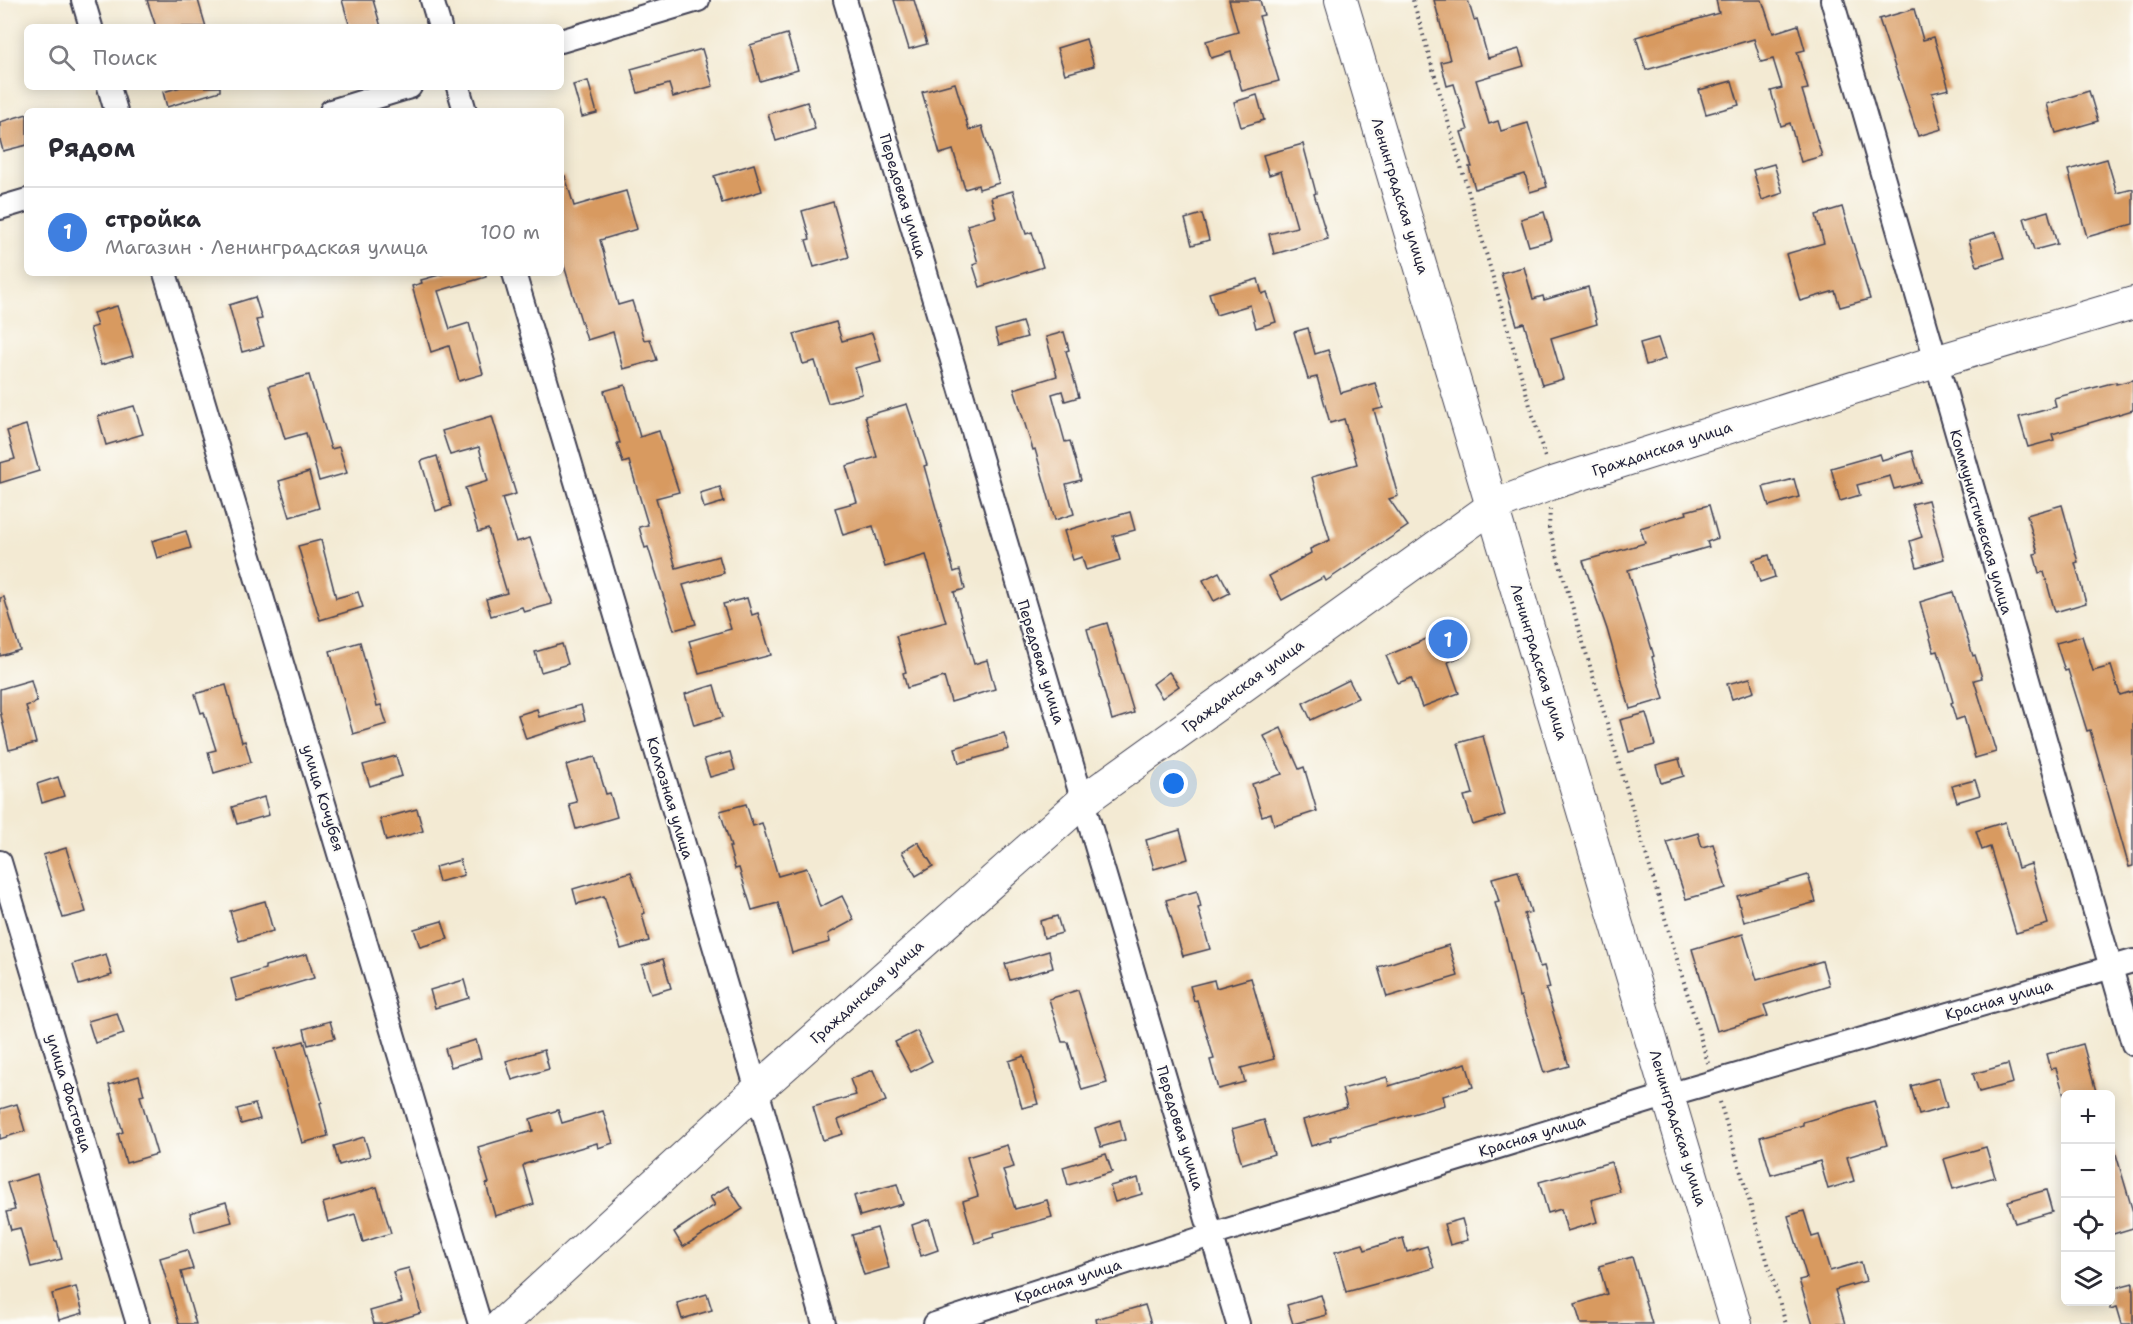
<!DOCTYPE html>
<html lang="ru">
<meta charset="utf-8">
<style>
body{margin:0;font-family:"Shantell Sans",sans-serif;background:#f2f2f3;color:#2b2b33}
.controls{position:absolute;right:18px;bottom:18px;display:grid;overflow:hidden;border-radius:9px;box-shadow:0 3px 15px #0003}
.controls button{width:54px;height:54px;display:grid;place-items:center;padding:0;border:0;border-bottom:2px solid #e1e1e2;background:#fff;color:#2b2b33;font:30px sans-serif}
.you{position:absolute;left:1174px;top:784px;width:21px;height:21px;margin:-15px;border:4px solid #fff;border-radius:50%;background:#1a73e8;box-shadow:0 0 0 9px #1a73e833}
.badge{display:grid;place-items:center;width:39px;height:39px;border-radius:50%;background:#c8321e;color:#fff;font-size:20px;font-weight:700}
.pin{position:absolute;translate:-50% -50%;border:3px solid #fff;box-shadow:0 2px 6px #0006}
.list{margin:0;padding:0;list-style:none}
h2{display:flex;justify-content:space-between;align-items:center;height:78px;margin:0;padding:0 24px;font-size:26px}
h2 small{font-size:20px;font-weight:400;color:#7c7c81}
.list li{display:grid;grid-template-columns:39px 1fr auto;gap:18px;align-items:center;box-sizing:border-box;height:90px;padding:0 24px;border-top:2px solid #e1e1e2}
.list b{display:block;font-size:22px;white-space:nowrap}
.list p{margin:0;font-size:20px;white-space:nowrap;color:#7c7c81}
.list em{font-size:20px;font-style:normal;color:#7c7c81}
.icon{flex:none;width:33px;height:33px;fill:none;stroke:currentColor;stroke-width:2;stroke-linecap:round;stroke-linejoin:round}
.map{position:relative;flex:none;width:2133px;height:1324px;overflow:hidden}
.search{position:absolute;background:#fff;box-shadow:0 3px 15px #0003;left:24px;top:24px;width:540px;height:66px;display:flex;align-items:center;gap:15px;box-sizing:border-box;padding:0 21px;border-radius:9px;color:#7c7c81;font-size:22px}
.panel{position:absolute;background:#fff;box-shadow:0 3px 15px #0003;left:24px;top:108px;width:540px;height:168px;border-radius:9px}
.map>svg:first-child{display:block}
.building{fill:#d89a61}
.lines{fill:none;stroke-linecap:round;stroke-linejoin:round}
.street-casing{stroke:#414052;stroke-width:26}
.secondary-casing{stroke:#414052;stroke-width:34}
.path{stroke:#414052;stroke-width:4;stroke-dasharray:1.5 4.5;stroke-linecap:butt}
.street{stroke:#fff;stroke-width:22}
.secondary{stroke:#fff;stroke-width:32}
.labels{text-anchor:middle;stroke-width:4.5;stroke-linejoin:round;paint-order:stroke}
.street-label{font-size:15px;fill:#22223b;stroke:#fdfcf7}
</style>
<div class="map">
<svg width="2133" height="1324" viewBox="0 0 2133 1324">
<rect width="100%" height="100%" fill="#fdfcf7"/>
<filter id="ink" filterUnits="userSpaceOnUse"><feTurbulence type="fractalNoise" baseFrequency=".0167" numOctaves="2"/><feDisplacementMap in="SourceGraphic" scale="12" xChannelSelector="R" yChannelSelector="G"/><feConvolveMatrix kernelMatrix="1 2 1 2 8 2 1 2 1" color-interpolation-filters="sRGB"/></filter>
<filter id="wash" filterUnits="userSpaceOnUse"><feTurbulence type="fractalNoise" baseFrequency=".008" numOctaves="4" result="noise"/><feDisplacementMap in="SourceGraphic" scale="24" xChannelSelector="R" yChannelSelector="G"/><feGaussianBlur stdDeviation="1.35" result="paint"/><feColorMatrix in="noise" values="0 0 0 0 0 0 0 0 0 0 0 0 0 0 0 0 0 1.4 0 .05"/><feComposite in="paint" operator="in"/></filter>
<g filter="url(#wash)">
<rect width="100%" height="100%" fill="#f3ead3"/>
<g id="blocks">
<g class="building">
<polygon points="147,0 198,0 206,27 156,27"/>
<polygon points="342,0 373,0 381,27 350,27"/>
<polygon points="894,0 914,0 927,44 909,49"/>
<polygon points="1229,0 1260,0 1264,15 1259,16 1279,81 1242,91 1231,52 1211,58 1206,41 1238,32"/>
<polygon points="1434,0 1468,0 1474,20 1477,19 1488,58 1519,49 1524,66 1476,80 1489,124 1498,121 1501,131 1528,123 1547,187 1530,192 1525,174 1475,189 1469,167 1472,167 1461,132 1468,130 1454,84 1447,86 1441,62 1450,60"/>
<polygon points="1716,0 1762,0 1773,33 1798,25 1805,50 1797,52 1808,89 1802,90 1822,156 1801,162 1790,123 1781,126 1771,91 1782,88 1773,59 1761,62 1754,39 1646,70 1636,37 1719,13"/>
<polygon points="1914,9 1923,40 1934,37 1949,89 1932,93 1942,129 1918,136 1879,19"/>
<polygon points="787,34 798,70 760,81 750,45"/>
<polygon points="1086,39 1094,66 1065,74 1057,48"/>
<polygon points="702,49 713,86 673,97 669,84 638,93 631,69"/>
<polygon points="588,81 597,113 582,117 573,85"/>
<polygon points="1732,81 1739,105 1706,114 1699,90"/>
<polygon points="955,83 969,130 982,126 999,183 979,189 978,185 965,189 953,150 940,154 922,92"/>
<polygon points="181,87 220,87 220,91 167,107 163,92"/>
<polygon points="2089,91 2098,121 2056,133 2047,104"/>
<polygon points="1257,95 1264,120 1241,127 1234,102"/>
<polygon points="807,102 815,129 776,141 768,114"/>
<polygon points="27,114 27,145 3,151 0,140 0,122"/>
<polygon points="1303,144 1316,193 1314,194 1328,239 1274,254 1269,234 1297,227 1281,171 1269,175 1263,155"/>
<polygon points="2107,159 2117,193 2133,189 2133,224 2087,237 2068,170"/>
<polygon points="754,164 762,191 722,203 714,176"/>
<polygon points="1774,164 1783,193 1762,200 1753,170"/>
<polygon points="565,176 574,206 626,191 637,229 600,240 618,305 632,301 644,340 650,339 657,360 623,369 613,332 587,340 561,256 561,177"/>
<polygon points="1013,191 1026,234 1032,232 1043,267 980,287 973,265 978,263 967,225 996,217 991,197"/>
<polygon points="833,202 849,257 814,267 806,240 810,239 802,211"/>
<polygon points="1842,207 1870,299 1840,307 1835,291 1800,301 1786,254 1824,243 1816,215"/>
<polygon points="2048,211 2057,244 2034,250 2024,218"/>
<polygon points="1544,212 1552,240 1529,246 1521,219"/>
<polygon points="1202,214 1209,240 1192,245 1185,219"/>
<polygon points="1996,232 2004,258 1977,266 1969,240"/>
<polygon points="1524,267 1533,299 1543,296 1544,300 1588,287 1597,324 1551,338 1563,379 1542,385 1524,323 1517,325 1501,273"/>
<polygon points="446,273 486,273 486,277 438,291 450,329 469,323 483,374 459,381 449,346 431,352 412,286 422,283 421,280"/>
<polygon points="1258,279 1262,294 1267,292 1276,322 1256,328 1250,305 1216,315 1209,293"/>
<polygon points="255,297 262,319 256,320 264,346 242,352 229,305"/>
<polygon points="117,306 133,356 101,365 90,328 97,326 93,313"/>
<polygon points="836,322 842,341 872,333 881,361 855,368 862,394 828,403 815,361 803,364 794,334"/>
<polygon points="1022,322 1027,337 999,345 995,330"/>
<polygon points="1308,328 1315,354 1328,350 1341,393 1375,383 1383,408 1374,410 1398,496 1389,499 1408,526 1326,581 1324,577 1282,600 1269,576 1311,553 1310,549 1330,540 1312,477 1357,464 1344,419 1330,423 1317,377 1308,379 1294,332"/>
<polygon points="1064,332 1069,350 1066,351 1079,397 1065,401 1062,391 1052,394 1065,442 1070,441 1081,480 1066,484 1074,514 1055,520 1035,449 1033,450 1014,389 1057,376 1046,337"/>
<polygon points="1658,338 1665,359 1646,365 1640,343"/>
<polygon points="309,375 331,449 339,447 347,473 319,481 306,433 285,439 269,386"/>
<polygon points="2133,380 2133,410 2052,434 2054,440 2028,447 2019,417 2056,407 2054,398 2116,382 2116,384"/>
<polygon points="625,385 640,437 659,431 679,492 656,498 676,568 719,556 724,573 683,585 696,624 674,630 648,547 645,548 639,527 648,525 629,461 623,463 617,443 620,443 604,391"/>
<polygon points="907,404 927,465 924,466 954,572 960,570 965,589 954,592 974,664 987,660 995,689 951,702 944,677 907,688 903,673 906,672 896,636 946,622 926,555 885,567 873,526 843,535 835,508 857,502 846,466 877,457 865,416"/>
<polygon points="134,406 143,434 106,445 98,416"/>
<polygon points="492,416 516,494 502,498 516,542 530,538 552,604 524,612 522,607 491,616 486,599 507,593 488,529 478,532 465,488 488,481 479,447 450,455 442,431"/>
<polygon points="26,425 39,471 0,483 0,463 15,459 7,431"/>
<polygon points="1912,451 1921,482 1894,489 1890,476 1857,485 1860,495 1840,501 1831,468 1880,454 1882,460"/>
<polygon points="437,456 451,506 436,511 421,461"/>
<polygon points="309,472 319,508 290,517 279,481"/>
<polygon points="1794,479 1799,497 1769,506 1763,487"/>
<polygon points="720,487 724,502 704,508 700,493"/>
<polygon points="1928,500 1944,559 1917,567 1910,541 1922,537 1912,504"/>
<polygon points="1709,505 1718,538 1707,542 1709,547 1628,570 1654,656 1652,657 1664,699 1630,709 1607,629 1583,561 1645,543 1640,528 1687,514 1686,511"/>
<polygon points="2062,505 2078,562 2075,563 2086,603 2055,612 2044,572 2039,573 2034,554 2038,553 2027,515"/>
<polygon points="1130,512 1135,530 1113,536 1120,560 1086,570 1082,557 1073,560 1064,531"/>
<polygon points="186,531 191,548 157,558 152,541"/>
<polygon points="321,540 336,598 358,592 363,607 320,620 298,546"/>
<polygon points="1769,555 1775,577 1760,582 1753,560"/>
<polygon points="1219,572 1230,593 1214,601 1203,580"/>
<polygon points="1953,592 1973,656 1975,655 1982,678 1974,680 1996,752 1975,758 1964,717 1956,720 1951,703 1953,702 1938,651 1934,652 1920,602"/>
<polygon points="4,597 20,650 0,656 0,598"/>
<polygon points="747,598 752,615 758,613 771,655 699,674 689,641 731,629 723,604"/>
<polygon points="1107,623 1134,713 1112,720 1087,629"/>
<polygon points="1450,629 1462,656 1448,662 1459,693 1422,707 1411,678 1398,683 1386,656"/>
<polygon points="2082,636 2093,671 2111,666 2120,695 2133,691 2133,866 2129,867 2090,730 2087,731 2068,670 2065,671 2056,643"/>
<polygon points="360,642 377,706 381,705 387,724 353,734 330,651"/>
<polygon points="562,644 568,664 541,672 535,652"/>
<polygon points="1169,672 1179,686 1162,698 1153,684"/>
<polygon points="1750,678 1754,692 1732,699 1727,684"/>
<polygon points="31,680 37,702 26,706 36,743 9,750 0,711 0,689"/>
<polygon points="1349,680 1358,698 1311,720 1303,703"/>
<polygon points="226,685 242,742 245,741 251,762 214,773 208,752 216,750 204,712 201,713 195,694"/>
<polygon points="714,685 723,717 694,725 685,694"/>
<polygon points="581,705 585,720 526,739 518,715 537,709 539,717"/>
<polygon points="1646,713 1655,745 1629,752 1620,720"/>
<polygon points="1281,728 1299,769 1304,767 1317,811 1274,825 1271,813 1262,816 1252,784 1282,774 1264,736"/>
<polygon points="1004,733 1009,749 959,763 955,748"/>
<polygon points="1483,736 1505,815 1473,825 1464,796 1473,794 1458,743"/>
<polygon points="730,752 735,770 710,777 704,759"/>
<polygon points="396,756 402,776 370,786 363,765"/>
<polygon points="595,757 606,794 610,793 617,817 576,829 569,804 577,802 566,765"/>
<polygon points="1679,759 1684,776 1661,783 1656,765"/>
<polygon points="58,777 64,796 42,803 37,784"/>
<polygon points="1975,780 1980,795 1957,802 1952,786"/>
<polygon points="264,797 269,815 237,824 232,807"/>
<polygon points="746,804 753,826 762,823 778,876 807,868 820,907 842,896 854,920 828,934 830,942 792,953 778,903 752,910 739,868 735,869 729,847 731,847 720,811"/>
<polygon points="417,809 423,831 386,841 380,819"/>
<polygon points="2005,822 2018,868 2031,864 2048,924 2016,933 1990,847 1982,850 1976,831"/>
<polygon points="1180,830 1188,859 1154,869 1146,840"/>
<polygon points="1698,833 1702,847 1713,844 1726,888 1686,899 1667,842"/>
<polygon points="918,842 933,866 916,876 902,852"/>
<polygon points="66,848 86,912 63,918 43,855"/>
<polygon points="460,860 464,875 439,882 435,867"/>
<polygon points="1518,871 1531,912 1524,914 1540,967 1544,966 1550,988 1546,989 1569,1066 1544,1073 1521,996 1519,997 1507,943 1495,903 1499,902 1492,878"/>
<polygon points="631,872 645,913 642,914 649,941 621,949 604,896 577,904 573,889"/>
<polygon points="1808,875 1816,902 1744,922 1737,896"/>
<polygon points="1197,891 1201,907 1198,908 1210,949 1183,956 1166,900"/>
<polygon points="265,901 273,931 239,941 230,911"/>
<polygon points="1057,916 1062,933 1044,938 1040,921"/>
<polygon points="442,921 448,939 420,947 414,929"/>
<polygon points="1743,934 1757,980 1822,961 1829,985 1764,1005 1768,1016 1717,1031 1692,949"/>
<polygon points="1449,945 1458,976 1387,997 1378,967"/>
<polygon points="1049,951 1053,968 1010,980 1005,964"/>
<polygon points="106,954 112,975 79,985 73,964"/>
<polygon points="307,954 314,978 237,1001 231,979 265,969 265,966"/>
<polygon points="663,959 671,988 651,994 642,965"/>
<polygon points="1251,978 1274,1059 1241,1068 1245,1082 1218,1089 1210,1060 1214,1059 1197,1000 1194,1001 1190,986 1214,980 1216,988"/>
<polygon points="464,980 469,998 435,1008 430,990"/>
<polygon points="1078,990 1107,1083 1082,1090 1068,1042 1062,1042 1049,999"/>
<polygon points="117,1013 124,1034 95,1043 88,1021"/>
<polygon points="330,1021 335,1038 308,1045 304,1029"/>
<polygon points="917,1031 932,1061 911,1072 895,1042"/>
<polygon points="476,1040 481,1058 451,1067 445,1049"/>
<polygon points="304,1041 322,1102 320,1103 328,1136 302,1143 275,1049"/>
<polygon points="2083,1044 2097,1095 2064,1095 2056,1068 2051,1069 2047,1054"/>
<polygon points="544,1050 549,1069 512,1080 506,1061"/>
<polygon points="1024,1056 1038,1104 1022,1108 1009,1061"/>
<polygon points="1466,1063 1473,1087 1443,1096 1445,1105 1330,1137 1331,1140 1311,1146 1303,1120 1347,1107 1342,1089 1387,1077 1389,1086"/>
<polygon points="2008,1064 2013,1083 1979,1092 1973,1074"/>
<polygon points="873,1070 886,1101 838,1120 843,1134 823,1140 813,1107 856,1095 850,1079"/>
<polygon points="139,1076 144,1095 140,1096 157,1154 126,1163 118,1134 123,1132 109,1085"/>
<polygon points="1939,1078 1947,1107 1919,1115 1911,1086"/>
<polygon points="1874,1101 1887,1145 1847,1157 1854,1181 1828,1189 1820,1161 1771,1175 1760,1137 1803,1125 1803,1122"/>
<polygon points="17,1104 25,1131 0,1139 0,1109"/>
<polygon points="255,1104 260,1119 241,1124 237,1109"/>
<polygon points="558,1110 562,1123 603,1111 613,1143 598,1148 597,1143 525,1164 523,1166 534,1204 495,1216 486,1184 489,1183 478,1147 533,1131 530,1119"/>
<polygon points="1120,1120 1125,1140 1101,1147 1095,1128"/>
<polygon points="1264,1120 1274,1154 1242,1164 1232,1129"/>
<polygon points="364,1137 370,1156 339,1165 334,1146"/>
<polygon points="1007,1145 1014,1167 1003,1170 1015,1209 1047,1200 1052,1217 993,1233 994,1237 975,1243 963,1201 978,1196 967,1157"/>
<polygon points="1986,1147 1995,1177 1953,1189 1944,1159"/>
<polygon points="2110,1151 2115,1151 2133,1212 2133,1228 2110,1235"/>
<polygon points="1106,1154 1112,1172 1068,1185 1063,1167"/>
<polygon points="1611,1162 1620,1192 1591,1200 1597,1222 1567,1231 1561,1209 1548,1213 1539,1182"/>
<polygon points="37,1174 55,1241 57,1241 62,1259 31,1267 20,1228 11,1230 6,1212 15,1210 7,1183"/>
<polygon points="1138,1178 1142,1194 1115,1202 1110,1186"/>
<polygon points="897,1184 903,1204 860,1216 854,1196"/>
<polygon points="728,1186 743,1209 683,1247 674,1232 715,1205 710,1197"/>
<polygon points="377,1187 391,1233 363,1242 355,1214 328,1222 323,1203"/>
<polygon points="2046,1190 2052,1212 2015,1223 2008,1201"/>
<polygon points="226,1202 232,1222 195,1232 190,1213"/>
<polygon points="1804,1211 1812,1237 1819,1235 1830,1271 1861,1262 1866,1281 1835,1290 1845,1324 1813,1324 1799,1280 1807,1278 1788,1216"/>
<polygon points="929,1219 938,1250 921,1256 912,1225"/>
<polygon points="1462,1219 1468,1240 1450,1245 1444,1224"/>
<polygon points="877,1228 889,1268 864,1275 852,1235"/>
<polygon points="1403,1238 1407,1252 1427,1246 1434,1268 1346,1292 1335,1252 1363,1244 1365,1250"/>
<polygon points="187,1250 193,1269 181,1272 196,1324 179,1324 160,1258"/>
<polygon points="1632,1257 1652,1324 1581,1324 1575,1304 1607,1294 1599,1266"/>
<polygon points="409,1268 421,1313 384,1324 374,1324 370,1311 402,1302 393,1272"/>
<polygon points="2133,1283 2133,1324 2122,1324 2117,1307 2110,1309 2110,1289"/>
<polygon points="76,1287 83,1313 59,1320 52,1294"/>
<polygon points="707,1294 712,1310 682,1319 677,1303"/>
<polygon points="1321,1295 1327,1315 1293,1324 1287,1305"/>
<polygon points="1145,1305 1151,1324 1097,1324 1096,1319"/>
</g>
</g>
</g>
<g filter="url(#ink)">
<use href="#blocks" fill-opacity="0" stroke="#414052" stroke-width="1.5"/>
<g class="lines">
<defs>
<g id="street">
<polyline points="83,0 91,27"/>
<polyline points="432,0 440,27"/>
<polyline points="845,0 1238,1324"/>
<polyline points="1832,0 2133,1044"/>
<polyline points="561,41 698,0"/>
<polyline points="109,87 116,111"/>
<polyline points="458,87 465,111"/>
<polyline points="331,111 410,87"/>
<polyline points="0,208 27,200"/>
<polyline points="165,273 480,1324"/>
<polyline points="514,273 757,1090 824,1324"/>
<polyline points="0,862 138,1324"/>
<polyline points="935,1324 1211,1235 1668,1095 2133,961"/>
</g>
<g id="secondary">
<polyline points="1341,0 1736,1324"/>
<polyline points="502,1324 757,1090 1083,801 1493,506 1553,483 1935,362 2133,303"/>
</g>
</defs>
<use href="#street" class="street-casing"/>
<use href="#secondary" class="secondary-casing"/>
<g class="path">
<polyline points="1413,0 1546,461"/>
<polyline points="1550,509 1549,528 1708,1063"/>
<polyline points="1720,1102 1786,1324"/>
</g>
<use href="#street" class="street"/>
<use href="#secondary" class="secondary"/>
</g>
</g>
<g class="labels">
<g class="street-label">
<text transform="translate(903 196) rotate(73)" y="5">Передовая улица</text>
<text transform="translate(1400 196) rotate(73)" y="5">Ленинградская улица</text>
<text transform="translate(1662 449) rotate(-18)" y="5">Гражданская улица</text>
<text transform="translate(1981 522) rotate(74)" y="5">Коммунистическая улица</text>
<text transform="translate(1041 662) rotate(73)" y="5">Передовая улица</text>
<text transform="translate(1539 662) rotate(73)" y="5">Ленинградская улица</text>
<text transform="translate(1243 686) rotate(-36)" y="5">Гражданская улица</text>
<text transform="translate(323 798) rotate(73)" y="5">улица Кочубея</text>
<text transform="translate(670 798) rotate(73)" y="5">Колхозная улица</text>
<text transform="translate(867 992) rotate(-42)" y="5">Гражданская улица</text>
<text transform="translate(1999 1000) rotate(-16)" y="5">Красная улица</text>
<text transform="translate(69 1093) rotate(73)" y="5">улица Фастовца</text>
<text transform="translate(1180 1128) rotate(73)" y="5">Передовая улица</text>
<text transform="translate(1678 1128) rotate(73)" y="5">Ленинградская улица</text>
<text transform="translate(1532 1136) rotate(-17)" y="5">Красная улица</text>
<text transform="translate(1068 1281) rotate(-18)" y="5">Красная улица</text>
</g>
</g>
</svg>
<div class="controls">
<button>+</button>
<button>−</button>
<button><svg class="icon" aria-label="locate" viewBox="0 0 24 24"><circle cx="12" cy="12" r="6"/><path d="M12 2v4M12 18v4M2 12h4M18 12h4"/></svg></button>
<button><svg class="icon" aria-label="layers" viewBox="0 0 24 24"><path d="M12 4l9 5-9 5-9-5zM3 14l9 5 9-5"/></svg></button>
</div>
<div class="you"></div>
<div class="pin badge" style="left:1448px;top:639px;background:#3f7fe0">1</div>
<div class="search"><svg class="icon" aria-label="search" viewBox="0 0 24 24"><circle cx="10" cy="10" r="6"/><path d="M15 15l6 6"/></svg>Поиск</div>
<section class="panel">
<h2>Рядом<small></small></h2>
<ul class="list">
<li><span class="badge" style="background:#3f7fe0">1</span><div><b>стройка</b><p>Магазин · Ленинградская улица</p></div><em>100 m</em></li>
</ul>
</section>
</div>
